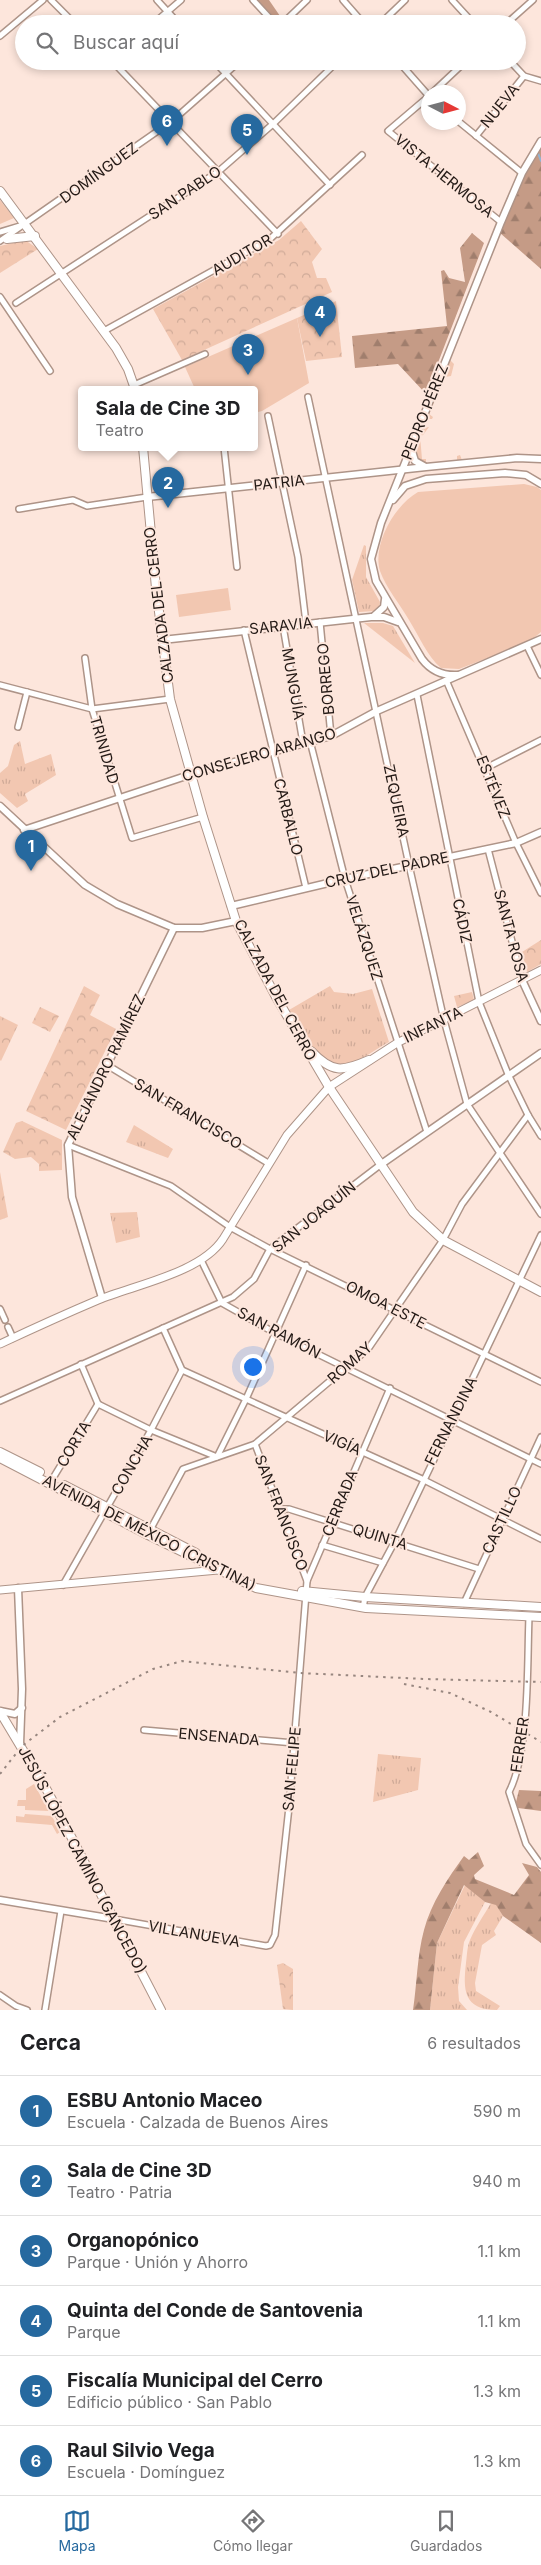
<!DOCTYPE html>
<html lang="es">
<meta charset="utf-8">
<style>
body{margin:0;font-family:Inter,sans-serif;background:#f2f2f2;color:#202124}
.compass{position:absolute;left:421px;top:85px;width:45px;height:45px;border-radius:50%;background:#fff;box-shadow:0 2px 8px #0003;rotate:96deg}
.you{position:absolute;left:252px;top:1366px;width:18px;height:18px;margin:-12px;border:4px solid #fff;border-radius:50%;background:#1a73e8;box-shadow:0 0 0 8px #1a73e833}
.badge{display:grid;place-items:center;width:32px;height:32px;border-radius:50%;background:#26699f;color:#fff;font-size:16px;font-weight:700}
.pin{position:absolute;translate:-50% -41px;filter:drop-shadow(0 1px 2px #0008)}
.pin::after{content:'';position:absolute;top:26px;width:18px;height:15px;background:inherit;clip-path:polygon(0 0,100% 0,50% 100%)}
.popup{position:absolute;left:78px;top:386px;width:180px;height:65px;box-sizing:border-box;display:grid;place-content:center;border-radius:5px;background:#fff;filter:drop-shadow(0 1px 4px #0005);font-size:16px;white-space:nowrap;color:#757577}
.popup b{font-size:19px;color:#202124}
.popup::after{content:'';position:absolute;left:50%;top:100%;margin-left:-10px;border:10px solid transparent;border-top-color:#fff}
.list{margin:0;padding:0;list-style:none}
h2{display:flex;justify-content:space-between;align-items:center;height:65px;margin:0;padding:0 20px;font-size:21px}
h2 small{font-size:16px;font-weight:400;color:#757577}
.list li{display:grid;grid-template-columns:32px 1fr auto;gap:15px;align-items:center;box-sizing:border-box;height:70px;padding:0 20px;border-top:1px solid #e0e0e0}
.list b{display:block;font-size:19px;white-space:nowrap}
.list p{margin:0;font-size:16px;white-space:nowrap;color:#757577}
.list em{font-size:16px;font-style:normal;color:#757577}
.icon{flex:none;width:28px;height:28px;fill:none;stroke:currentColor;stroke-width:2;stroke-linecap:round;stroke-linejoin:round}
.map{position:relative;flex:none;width:541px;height:2010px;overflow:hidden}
.search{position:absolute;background:#fff;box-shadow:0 2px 8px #0003;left:15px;right:15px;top:15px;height:55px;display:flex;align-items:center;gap:12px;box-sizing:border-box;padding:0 18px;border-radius:28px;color:#757577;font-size:19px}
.sheet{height:485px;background:#fff}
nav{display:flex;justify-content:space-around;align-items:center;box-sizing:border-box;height:70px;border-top:1px solid #e0e0e0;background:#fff;font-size:14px;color:#757577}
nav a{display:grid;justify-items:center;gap:2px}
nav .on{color:#26699f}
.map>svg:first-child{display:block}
.grass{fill:url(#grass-tufts)}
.forest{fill:url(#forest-firs)}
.park{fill:url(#park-crowns)}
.garden{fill:#f2c7b1}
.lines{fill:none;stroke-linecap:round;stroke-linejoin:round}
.stream{stroke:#92b4d4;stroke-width:2}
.minor-casing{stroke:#ae9488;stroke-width:8}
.tertiary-casing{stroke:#ae9488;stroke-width:9}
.secondary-casing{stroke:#ae9488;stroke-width:9}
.primary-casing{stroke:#ae9488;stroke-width:10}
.minor{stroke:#fff;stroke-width:5}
.tertiary{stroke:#fff;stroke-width:6}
.secondary{stroke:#fff;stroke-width:7}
.primary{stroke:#fff;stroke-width:8}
.rail{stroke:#97867f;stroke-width:2;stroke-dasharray:2.5 5;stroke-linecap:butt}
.labels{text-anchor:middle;stroke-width:4;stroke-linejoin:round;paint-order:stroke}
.street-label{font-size:15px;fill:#241a16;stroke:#fde6dc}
</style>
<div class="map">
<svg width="541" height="2010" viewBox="0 0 541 2010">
<defs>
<pattern id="grass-tufts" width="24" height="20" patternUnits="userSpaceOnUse" patternTransform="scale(1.25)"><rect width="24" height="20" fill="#f2c7b1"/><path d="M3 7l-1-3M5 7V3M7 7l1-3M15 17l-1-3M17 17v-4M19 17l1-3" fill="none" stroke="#cfaa98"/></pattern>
<pattern id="forest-firs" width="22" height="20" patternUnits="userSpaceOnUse" patternTransform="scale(1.25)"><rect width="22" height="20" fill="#c59b86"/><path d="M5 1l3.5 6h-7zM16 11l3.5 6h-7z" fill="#a07e6d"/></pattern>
<pattern id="park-crowns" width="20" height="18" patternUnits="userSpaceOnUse" patternTransform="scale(1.25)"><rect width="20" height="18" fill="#f2c7b1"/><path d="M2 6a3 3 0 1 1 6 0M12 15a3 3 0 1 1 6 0" fill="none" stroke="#cfaa98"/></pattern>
</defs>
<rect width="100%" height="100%" fill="#fde6dc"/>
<g class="grass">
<polygon points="364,545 366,546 366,577 380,602 379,609 375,611 359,612 352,580"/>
<polygon points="364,623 383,623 393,626 415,663"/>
<polygon points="20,741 25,764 51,754 56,775 25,794 28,801 17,808 0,793 0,773 8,766 14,745"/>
<path d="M330,986L334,992L353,994L372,989L389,1042C376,1049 362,1060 348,1064C320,1072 301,1028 289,1010Z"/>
<polygon points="134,1125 173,1149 168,1158 126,1142"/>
<polygon points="137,1212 140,1237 116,1243 110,1213"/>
<polygon points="378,1754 421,1758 418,1790 373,1802"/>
<polygon points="465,1885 485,1902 464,1942 458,1987 459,2001 467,2010 430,2010 437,1943"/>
<path d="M491,1903L496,1904L503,1916L494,1931L496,1935L482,1945L475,1983L476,1991L500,2006L497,2010C463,2010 463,1989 466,1963C467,1956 467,1947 470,1940C475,1928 484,1915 491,1903Z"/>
</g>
<g class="forest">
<polygon points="257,0 269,0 280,16 275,19"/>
<polygon points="541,149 541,269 500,233 525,175"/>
<polygon points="472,233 484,243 426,394 398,364 355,368 352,336 447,326 441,271 444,270 449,278 465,282 460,248"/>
<polygon points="519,1790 541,1791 541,1811 518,1808 516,1802"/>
<path d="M478,1852L484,1866L474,1875L475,1879L514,1895L529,1875L522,1863L537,1867L541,1872V1943L503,1916L496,1905L485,1902L464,1885L437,1943L430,2010H413C417,1984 417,1956 424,1930C431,1903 448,1878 464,1856L469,1860Z"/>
</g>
<g class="park">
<polygon points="301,221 322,249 312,262 317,278 326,278 332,292 182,360 153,309 279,240"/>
<polygon points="25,240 38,249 0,273 0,246"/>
<polygon points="336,301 342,357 306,361 297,318"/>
<polygon points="541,940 541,964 527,972 522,952"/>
<polygon points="84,986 100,995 90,1015 116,1029 66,1130 26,1111"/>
<polygon points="472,992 474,1000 457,1007 454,996"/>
<polygon points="40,1007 59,1016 50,1032 32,1023"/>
<polygon points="0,1016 18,1025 1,1061 0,1060"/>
<polygon points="22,1121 62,1140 62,1170 39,1171 39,1164 31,1157 15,1159 3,1152 16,1123"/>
<polygon points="0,1172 8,1217 0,1220"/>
<polygon points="283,1963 293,1969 293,2010 283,2009 277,1965"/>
</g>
<g class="garden">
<polygon points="0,200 14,218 0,224"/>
<polygon points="297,318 309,383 262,411 254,413 254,389 195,389 185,367"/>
<polygon points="450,360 454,364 451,376 445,377 429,414 433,417 432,419 428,419 426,415"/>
<polygon points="429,427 423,435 420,436 422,459 426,459 426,463 457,460 457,456 460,455 462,460 426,464 417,460 414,449 422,428"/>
<path d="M524,484L537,487L541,490V632L529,642L459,669L441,668C427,656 419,636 409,620C401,606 385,586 380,571C372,544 395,505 418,492Z"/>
<polygon points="228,588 231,610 179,617 176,595"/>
<polygon points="34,1784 49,1811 25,1810 25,1806 17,1806 18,1800 26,1800 26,1789"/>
<polygon points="25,1814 52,1816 60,1832 57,1834 52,1825 16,1822 16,1816 24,1817"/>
</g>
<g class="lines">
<polyline class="stream" points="538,153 541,161"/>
<defs>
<g id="minor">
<polyline points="51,0 75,24"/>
<polyline points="157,0 179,24"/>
<polyline points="253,0 275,24"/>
<polyline points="343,0 364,24"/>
<polyline points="452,0 474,24"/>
<polyline points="153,24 181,0"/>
<polyline points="282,24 307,0"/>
<polyline points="380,24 405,0"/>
<polyline points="506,24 533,0"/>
<polyline points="0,36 43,0"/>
<polyline points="112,61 278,234"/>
<polyline points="214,61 330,185"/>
<polyline points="398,61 428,95"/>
<polyline points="510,61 524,76 541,81"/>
<polyline points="433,92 466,61"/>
<polyline points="428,97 388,131 501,222"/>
<polyline points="458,121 522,173"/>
<polyline points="476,136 524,76"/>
<polyline points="0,232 20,226"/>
<polyline points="0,241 172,121 240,61"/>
<polyline points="0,297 50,371"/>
<polyline points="16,303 219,171 273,124 338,61"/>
<polyline points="104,331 270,239 362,155"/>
<polyline points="134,385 205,354"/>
<polyline points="308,397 409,865 444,1020 467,1104 541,1214"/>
<polyline points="268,416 298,557 306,623"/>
<polyline points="224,447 237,567"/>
<polyline points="19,509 73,500 87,506 147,497"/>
<polyline points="320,622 331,736"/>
<polyline points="283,626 303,743"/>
<polyline points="244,630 306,888"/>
<polyline points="527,646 541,675"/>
<polyline points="85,658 92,709 132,838 203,817"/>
<polyline points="446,680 516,843 541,893"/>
<polyline points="0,685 92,709 170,699"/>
<polyline points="417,695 479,1002 508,1074 528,1115 541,1136"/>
<polyline points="18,727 27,692"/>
<polyline points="310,741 345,879 427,1132"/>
<polyline points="486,768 541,740"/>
<polyline points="488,849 522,980"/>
<polyline points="107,1065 268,1163"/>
<polyline points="68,1145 171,1186 230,1227 270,1249 541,1382"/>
<polyline points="201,1260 222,1303 275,1333 541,1464"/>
<polyline points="0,1309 5,1320"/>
<polyline points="8,1327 13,1338"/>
<polyline points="163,1328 182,1370 422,1479 541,1539"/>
<polyline points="81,1364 98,1404"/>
<polyline points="0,1401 233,1297 254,1279 270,1249 380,1165"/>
<polyline points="98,1404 151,1430 217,1457 246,1399 306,1265"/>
<polyline points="255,1444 307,1581"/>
<polyline points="50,1483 98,1404"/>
<polyline points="280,1509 289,1509 479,1569"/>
<polyline points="149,1532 183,1469 255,1444 368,1349 443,1240 462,1204 528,1115"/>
<polyline points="322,1545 383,1563"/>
<polyline points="63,1585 151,1430 182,1370"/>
<polyline points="464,1603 541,1437"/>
<polyline points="363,1608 365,1597 395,1541 541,1235"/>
<path d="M529,1617C527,1664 530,1751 509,1792L526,1844L541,1865"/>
<polyline points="144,1730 294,1743"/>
<polyline points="114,1919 266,1946 270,1945 275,1935 289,1807 307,1581 390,1388"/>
<polyline points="0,1995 16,2006 27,2010"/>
<polyline points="45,2010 61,1911"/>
</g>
<g id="tertiary">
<polyline points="411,448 415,461 424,466"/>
<polyline points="147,497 426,467 517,458 541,459"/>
<polyline points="393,500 405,486 426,479 505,473 526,475 541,484"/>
<polyline points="374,616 384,607 385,599"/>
<polyline points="162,640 371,617 384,617 398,622"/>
<path d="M458,675C443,676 431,671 422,659L376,581L371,559L381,523L501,222L522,173L541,141"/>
<polyline points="0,806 85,885 117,904 174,928 202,928 236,921"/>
<polyline points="24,830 201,771 331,736 377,711 541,639"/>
<polyline points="231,906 345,879 516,843 541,832"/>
<polyline points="522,980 541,1021"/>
<polyline points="380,1165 541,1053"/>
<polyline points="102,1298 72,1197 68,1145 174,928"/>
<polyline points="18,1588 22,1689 20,1744"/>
<polyline points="0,1711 15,1714 22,1708"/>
<polyline points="0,1900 114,1919"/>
</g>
<g id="secondary">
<path d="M0,1344C32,1329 65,1314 98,1300C134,1285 201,1273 223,1239L287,1135L329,1087L397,1043L541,970"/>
<polyline points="0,1590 218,1570"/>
</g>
<g id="primary">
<polyline points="0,191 116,348 128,369 135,389"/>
<polyline points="7,239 35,236"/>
<polyline points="143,447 156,588 170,699 203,817 236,921 276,997 329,1087 413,1212 443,1240 541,1292"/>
<path d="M311,1051C332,1073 342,1072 369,1060"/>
<polyline points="0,1452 40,1472"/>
<polyline points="0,1458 148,1535 256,1588 366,1608 541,1617"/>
<polyline points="64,1485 196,1553"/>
<polyline points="302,1591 365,1597 541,1607"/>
<polyline points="0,1712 48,1792 161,2010"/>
</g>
</defs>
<use href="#minor" class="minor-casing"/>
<use href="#tertiary" class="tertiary-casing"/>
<use href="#secondary" class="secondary-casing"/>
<use href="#primary" class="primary-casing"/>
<use href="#minor" class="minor"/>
<use href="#tertiary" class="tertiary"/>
<use href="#secondary" class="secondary"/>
<use href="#primary" class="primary"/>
<g class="rail">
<polyline points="404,1684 450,1693 491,1712 541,1742"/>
<polyline points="0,1774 22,1746 60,1717 153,1669 182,1661 300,1673 424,1679 541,1682"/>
</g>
</g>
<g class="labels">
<g class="street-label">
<text transform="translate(500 106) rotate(-51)" y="5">NUEVA</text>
<text transform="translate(99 173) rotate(-36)" y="5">DOMÍNGUEZ</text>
<text transform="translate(444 176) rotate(39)" y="5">VISTA HERMOSA</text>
<text transform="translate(185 193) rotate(-34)" y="5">SAN PABLO</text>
<text transform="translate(242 255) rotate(-30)" y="5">AUDITOR</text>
<text transform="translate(425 412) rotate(-68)" y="5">PEDRO PÉREZ</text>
<text transform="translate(279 483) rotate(-6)" y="5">PATRIA</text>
<text transform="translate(159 605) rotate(-97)" y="5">CALZADA DEL CERRO</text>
<text transform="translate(281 626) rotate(-6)" y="5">SARAVIA</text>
<text transform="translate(326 679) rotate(-95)" y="5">BORREGO</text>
<text transform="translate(293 684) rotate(80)" y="5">MUNGUÍA</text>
<text transform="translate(104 750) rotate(74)" y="5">TRINIDAD</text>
<text transform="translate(259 755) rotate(-16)" y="5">CONSEJERO ARANGO</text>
<text transform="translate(493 787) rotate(68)" y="5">ESTÉVEZ</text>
<text transform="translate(396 801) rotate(78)" y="5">ZEQUEIRA</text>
<text transform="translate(288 817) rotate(76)" y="5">CARBALLO</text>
<text transform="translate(387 870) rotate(-12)" y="5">CRUZ DEL PADRE</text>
<text transform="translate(462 921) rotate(78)" y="5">CÁDIZ</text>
<text transform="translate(511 936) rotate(75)" y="5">SANTA ROSA</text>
<text transform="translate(364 938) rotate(72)" y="5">VELÁZQUEZ</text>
<text transform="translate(275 990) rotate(62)" y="5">CALZADA DEL CERRO</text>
<text transform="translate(433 1025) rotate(-26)" y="5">INFANTA</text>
<text transform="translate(106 1067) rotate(-64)" y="5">ALEJANDRO RAMÍREZ</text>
<text transform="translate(188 1114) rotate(31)" y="5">SAN FRANCISCO</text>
<text transform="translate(314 1217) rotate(-39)" y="5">SAN JOAQUÍN</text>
<text transform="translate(386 1305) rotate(27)" y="5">OMOA ESTE</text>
<text transform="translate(279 1333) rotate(28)" y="5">SAN RAMÓN</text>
<text transform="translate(350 1363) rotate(-42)" y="5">ROMAY</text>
<text transform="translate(451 1421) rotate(-63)" y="5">FERNANDINA</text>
<text transform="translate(342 1443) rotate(24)" y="5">VIGÍA</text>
<text transform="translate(74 1444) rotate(-59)" y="5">CORTA</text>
<text transform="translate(132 1465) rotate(-60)" y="5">CONCHA</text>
<text transform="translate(340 1503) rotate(-68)" y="5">CERRADA</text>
<text transform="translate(281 1513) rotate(69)" y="5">SAN FRANCISCO</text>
<text transform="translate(502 1520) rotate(-65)" y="5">CASTILLO</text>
<text transform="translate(149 1533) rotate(27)" y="5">AVENIDA DE MÉXICO (CRISTINA)</text>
<text transform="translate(380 1537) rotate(17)" y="5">QUINTA</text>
<text transform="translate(219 1737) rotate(5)" y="5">ENSENADA</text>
<text transform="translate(520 1745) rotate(-82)" y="5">FERRER</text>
<text transform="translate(292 1769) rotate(-85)" y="5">SAN FELIPE</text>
<text transform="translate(82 1860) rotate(62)" y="5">JESÚS LÓPEZ CAMINO (GANCEDO)</text>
<text transform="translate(194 1934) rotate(10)" y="5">VILLANUEVA</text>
</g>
</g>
</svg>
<svg class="compass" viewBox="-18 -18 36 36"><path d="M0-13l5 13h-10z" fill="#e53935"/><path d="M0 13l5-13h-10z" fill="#757577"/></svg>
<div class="you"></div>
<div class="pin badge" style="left:31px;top:871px">1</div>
<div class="pin badge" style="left:168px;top:508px">2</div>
<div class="popup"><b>Sala de Cine 3D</b>Teatro</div>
<div class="pin badge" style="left:248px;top:375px">3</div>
<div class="pin badge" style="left:320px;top:337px">4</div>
<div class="pin badge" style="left:247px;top:155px">5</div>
<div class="pin badge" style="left:167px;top:146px">6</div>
<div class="search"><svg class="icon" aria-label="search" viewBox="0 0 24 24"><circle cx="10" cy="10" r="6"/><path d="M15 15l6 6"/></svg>Buscar aquí</div>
</div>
<section class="sheet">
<h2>Cerca<small>6 resultados</small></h2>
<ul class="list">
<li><span class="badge">1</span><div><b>ESBU Antonio Maceo</b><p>Escuela · Calzada de Buenos Aires</p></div><em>590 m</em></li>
<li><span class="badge">2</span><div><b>Sala de Cine 3D</b><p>Teatro · Patria</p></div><em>940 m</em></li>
<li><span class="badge">3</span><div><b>Organopónico</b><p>Parque · Unión y Ahorro</p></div><em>1.1 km</em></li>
<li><span class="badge">4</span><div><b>Quinta del Conde de Santovenia</b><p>Parque</p></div><em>1.1 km</em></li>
<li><span class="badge">5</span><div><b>Fiscalía Municipal del Cerro</b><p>Edificio público · San Pablo</p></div><em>1.3 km</em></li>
<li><span class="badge">6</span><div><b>Raul Silvio Vega</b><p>Escuela · Domínguez</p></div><em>1.3 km</em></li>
</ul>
</section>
<nav>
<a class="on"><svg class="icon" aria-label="map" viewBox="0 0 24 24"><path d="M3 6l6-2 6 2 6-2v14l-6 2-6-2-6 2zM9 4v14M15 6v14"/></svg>Mapa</a>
<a><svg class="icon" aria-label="directions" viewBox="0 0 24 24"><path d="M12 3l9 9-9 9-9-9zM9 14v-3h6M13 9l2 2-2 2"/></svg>Cómo llegar</a>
<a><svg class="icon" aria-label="saved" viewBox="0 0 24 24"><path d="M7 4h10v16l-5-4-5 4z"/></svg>Guardados</a>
</nav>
